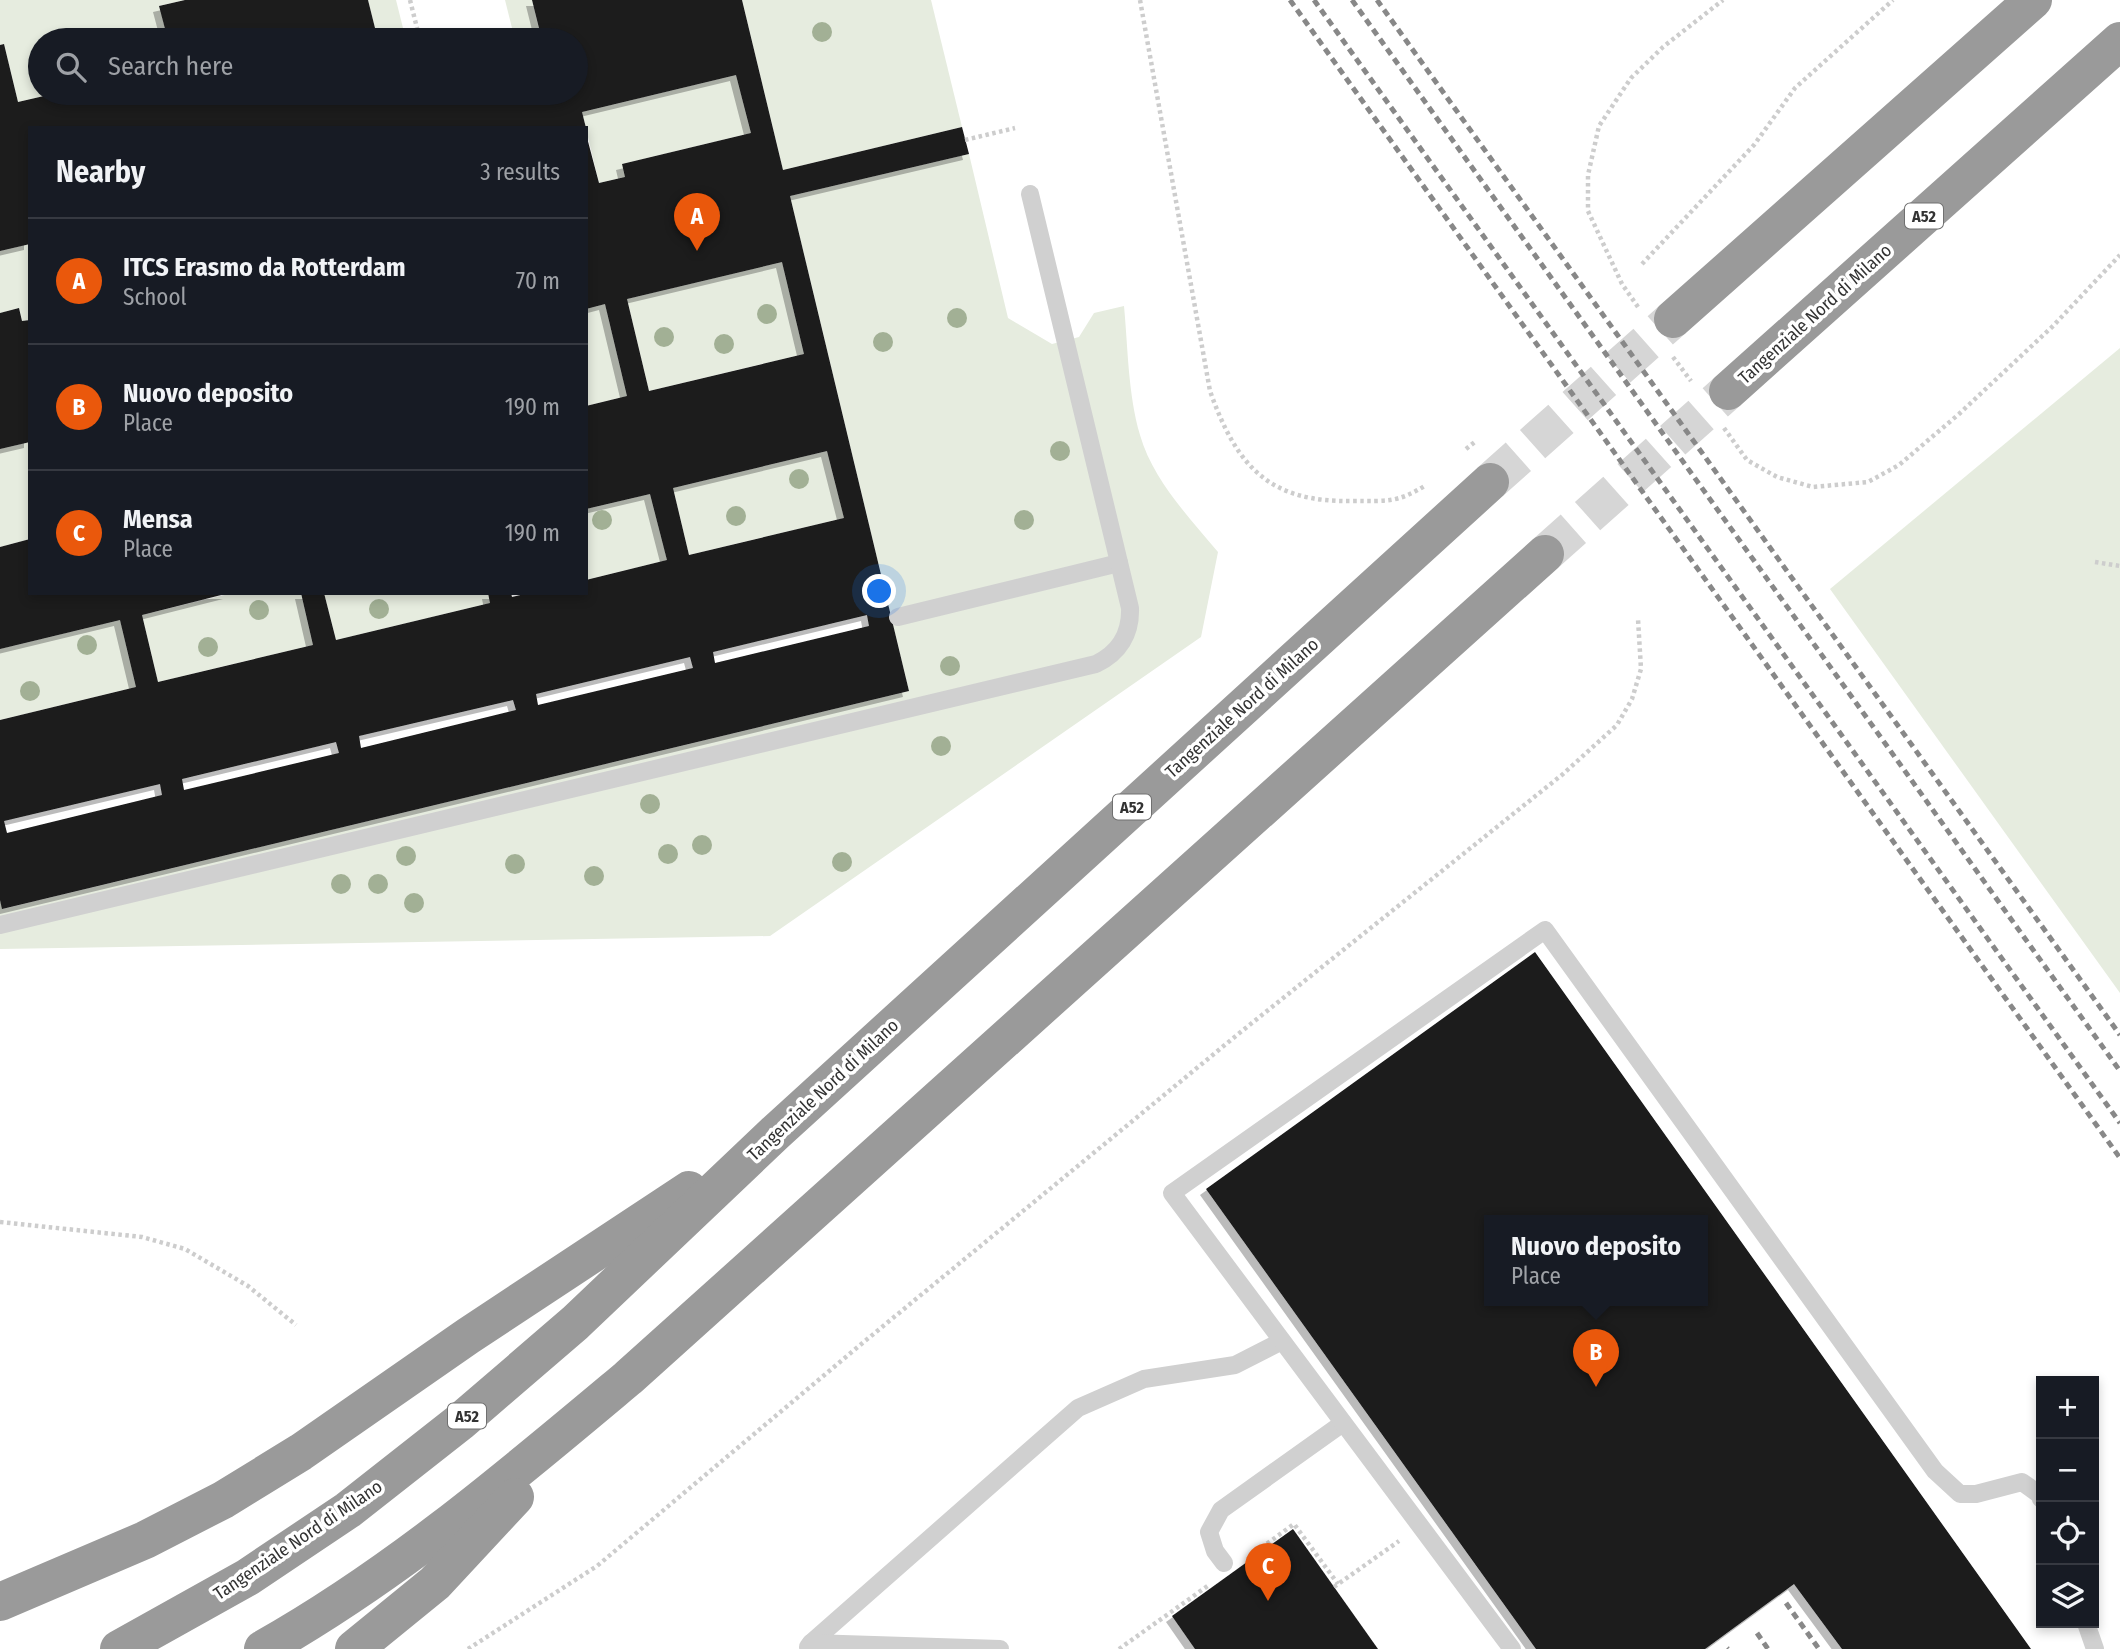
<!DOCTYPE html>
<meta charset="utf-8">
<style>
body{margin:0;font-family:"Fira Sans Condensed",sans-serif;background:#242831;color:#f1f3f6}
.controls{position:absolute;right:21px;bottom:21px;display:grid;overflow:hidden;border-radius:0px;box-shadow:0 4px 10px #0003}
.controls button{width:63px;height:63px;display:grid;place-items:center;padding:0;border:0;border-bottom:2px solid #363941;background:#171b24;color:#f1f3f6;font:35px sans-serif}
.you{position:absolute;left:880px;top:592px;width:24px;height:24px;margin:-18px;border:5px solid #fff;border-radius:50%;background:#1a73e8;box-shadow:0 0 0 10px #1a73e833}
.badge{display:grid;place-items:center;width:46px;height:46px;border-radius:50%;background:#ea580c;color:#fff;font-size:23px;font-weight:700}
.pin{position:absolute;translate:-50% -58px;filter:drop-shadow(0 2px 4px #0008)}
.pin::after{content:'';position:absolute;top:37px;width:24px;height:21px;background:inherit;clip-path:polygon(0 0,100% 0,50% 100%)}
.popup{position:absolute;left:1484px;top:1215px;width:224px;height:91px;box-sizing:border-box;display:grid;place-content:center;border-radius:0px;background:#171b24;filter:drop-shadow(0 2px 5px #0005);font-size:23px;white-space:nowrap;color:#9ea1a6}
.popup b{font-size:26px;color:#f1f3f6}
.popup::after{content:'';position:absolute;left:50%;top:100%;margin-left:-14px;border:14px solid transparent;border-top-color:#171b24}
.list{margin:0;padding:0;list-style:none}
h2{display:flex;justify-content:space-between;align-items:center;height:91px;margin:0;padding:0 28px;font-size:30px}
h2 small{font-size:23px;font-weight:400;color:#9ea1a6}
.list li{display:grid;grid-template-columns:46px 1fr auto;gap:21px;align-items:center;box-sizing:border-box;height:126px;padding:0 28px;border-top:2px solid #363941}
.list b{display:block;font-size:26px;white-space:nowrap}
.list p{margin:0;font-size:23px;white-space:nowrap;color:#9ea1a6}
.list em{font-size:23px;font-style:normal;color:#9ea1a6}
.icon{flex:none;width:38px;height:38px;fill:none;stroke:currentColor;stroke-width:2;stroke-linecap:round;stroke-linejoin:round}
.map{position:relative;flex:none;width:2120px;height:1649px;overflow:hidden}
.search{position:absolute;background:#171b24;box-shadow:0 4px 10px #0003;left:28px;top:28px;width:560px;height:77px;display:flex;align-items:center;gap:18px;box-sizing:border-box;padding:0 24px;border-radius:38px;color:#9ea1a6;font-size:26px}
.panel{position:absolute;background:#171b24;box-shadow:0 4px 10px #0003;left:28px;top:126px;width:560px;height:469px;border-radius:0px}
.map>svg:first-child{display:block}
.green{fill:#e6ecdf}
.building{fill:#1a1a1a;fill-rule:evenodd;filter:url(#shadow)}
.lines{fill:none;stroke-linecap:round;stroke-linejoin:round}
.motorway-tunnel{stroke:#d6d6d6;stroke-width:38;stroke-dasharray:38 19;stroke-linecap:butt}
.path{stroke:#cdcdcd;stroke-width:4.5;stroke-dasharray:3.5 3.5;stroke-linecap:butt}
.service{stroke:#d0d0d0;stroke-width:18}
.motorway{stroke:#9a9a9a;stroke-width:38}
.rail{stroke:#888;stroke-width:5;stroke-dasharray:7 5;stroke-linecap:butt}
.tree{fill:#a2b095}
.labels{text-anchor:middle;stroke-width:7;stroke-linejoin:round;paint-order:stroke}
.shield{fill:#fff;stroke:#707070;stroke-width:2}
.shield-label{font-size:16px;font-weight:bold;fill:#333}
.street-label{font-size:18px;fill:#333;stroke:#fff}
</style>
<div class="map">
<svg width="2120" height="1649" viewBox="0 0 2120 1649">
<defs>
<filter id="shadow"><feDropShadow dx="-6" dy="6" stdDeviation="0" flood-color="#0004"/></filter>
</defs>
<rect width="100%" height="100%" fill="#fff"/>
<g class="green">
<polygon points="0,0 185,0 159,6 168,40 40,40 40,93 57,93 18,102 4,44 0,45"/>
<polygon points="368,0 396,0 406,40 378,40"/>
<polygon points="505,0 532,0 541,39 515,40"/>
<polygon points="742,0 931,0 962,127 783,170"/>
<polygon points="736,75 751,133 622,164 625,177 599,183 582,112"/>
<path d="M969,154L1008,318L1052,344L1079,337L1094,313L1124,306C1128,348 1128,394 1140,435C1153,480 1188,516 1218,552L1201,637L770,936L0,949V900L3,909L909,691L790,196Z"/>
<polygon points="29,244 30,320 22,321 19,308 0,313 0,251"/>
<polygon points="782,262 804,354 649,391 627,299"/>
<polygon points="605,304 627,396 586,406 586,309"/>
<polygon points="2120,348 2120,993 1830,589"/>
<polygon points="30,442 30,539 0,547 0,449"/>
<polygon points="827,451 844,518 689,555 673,488"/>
<polygon points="650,494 667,560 586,580 586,509"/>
<polygon points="233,593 301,593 313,645 158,682 142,615"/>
<polygon points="324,593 488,593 490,603 336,640"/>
<polygon points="120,620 136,687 0,720 0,649"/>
</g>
<g class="building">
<polygon points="185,0 368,0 378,40 168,40 159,6"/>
<path d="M532,0H742L783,170L962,127L969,154L790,196L909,691L2,909L0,900V720L136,687L120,620L0,649V547L30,539V593H229L142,615L158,682L313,645L301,593H324L336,640L490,603L488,593H511L512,597L529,593H586V580L667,560L650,494L586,509V406L627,396L605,304L586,309V134L599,183L625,177L622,164L751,133L736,75L582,112L586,128H30V244L0,251V45L4,44L18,102L57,93H576V40H542ZM782,262L804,354L649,391L627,299ZM827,451L844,518L689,555L673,488ZM867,615L869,626L715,663L713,652ZM690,657L693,668L538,705L536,694ZM513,700L516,710L361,748L359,736ZM336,742L339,753L184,790L182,779ZM160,784L162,795L7,833L4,821Z"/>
<polygon points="19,308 22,321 30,320 30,442 0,449 0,313"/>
<path d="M1535,952L2031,1649H1842L1794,1584L1705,1649H1536L1206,1189ZM1489,1221H1703V1301H1489Z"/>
<polygon points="1293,1529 1378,1649 1195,1649 1172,1616"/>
</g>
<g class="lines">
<g class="motorway-tunnel">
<polyline points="1490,482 1673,319"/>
<polyline points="1545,554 1728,391"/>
</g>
<g class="path">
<polyline points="410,0 420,40"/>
<path d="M1140,0L1210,391C1237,467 1269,503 1354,501C1386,501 1398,503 1426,485"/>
<polyline points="965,140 1015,128"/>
<polyline points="1642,264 1754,145 1795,88 1893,0"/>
<polyline points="1638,307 1622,284 1588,211 1588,175 1599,126 1631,78 1663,47 1723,0"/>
<polyline points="1673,357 1691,381"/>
<polyline points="1724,428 1747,460 1777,477 1813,487 1868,482 1899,465 1959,414 2053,326 2120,255"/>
<polyline points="1466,449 1476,441"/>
<polyline points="2095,562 2120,566"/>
<polyline points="0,1222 142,1237 185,1249 248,1286 296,1325"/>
<polyline points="1250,1556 1294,1524 1338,1584"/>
<polyline points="1334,1587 1399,1541"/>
<polyline points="468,1649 597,1566 865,1341 1237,1035 1563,774 1617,725 1632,699 1641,669 1638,619"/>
<polyline points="1119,1649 1209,1585"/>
</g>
<g class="service">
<polyline points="898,617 1119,563"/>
<path d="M0,925L1096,664C1119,653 1131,634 1130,608L1030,194"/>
<polyline points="1224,1563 1215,1551 1209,1532 1221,1510 1343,1423"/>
<polyline points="2086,1623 2095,1649"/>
<polyline points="811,1643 1078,1408 1144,1379 1235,1365 1282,1341"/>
<polyline points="808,1647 811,1643 1000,1649"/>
<polyline points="1512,1649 1172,1193 1545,930 1935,1471 1960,1494 1976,1494 2022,1482 2040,1495 2041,1499"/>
</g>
<g class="motorway">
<polyline points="1673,319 2033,0"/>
<polyline points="1728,391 2120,41"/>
<polyline points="0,1602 145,1540 223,1500 301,1452 468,1336 689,1190"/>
<polyline points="119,1649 248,1577 348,1510 460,1422 575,1323 775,1133 1490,482"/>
<path d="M263,1649C396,1574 511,1476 628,1378L1545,554"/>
<polyline points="354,1649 435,1583 515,1497"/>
</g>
<g class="rail">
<polyline points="1290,0 2120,1158"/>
<polyline points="1314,0 2120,1123"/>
<polyline points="1352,0 2120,1071"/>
<polyline points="1377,0 2120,1035"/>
<polyline points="1786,1603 1819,1649"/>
<polyline points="1757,1633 1768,1649"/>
<polyline points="1727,1648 1728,1649"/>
</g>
</g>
<g class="tree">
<circle cx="822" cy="32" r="10"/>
<circle cx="767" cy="314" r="10"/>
<circle cx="957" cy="318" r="10"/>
<circle cx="664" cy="337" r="10"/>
<circle cx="883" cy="342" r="10"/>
<circle cx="724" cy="344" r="10"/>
<circle cx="1060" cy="451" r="10"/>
<circle cx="799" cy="479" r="10"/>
<circle cx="736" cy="516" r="10"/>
<circle cx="602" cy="520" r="10"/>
<circle cx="1024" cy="520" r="10"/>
<circle cx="379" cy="609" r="10"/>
<circle cx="259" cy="610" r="10"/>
<circle cx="87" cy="645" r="10"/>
<circle cx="208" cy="647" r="10"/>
<circle cx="950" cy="666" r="10"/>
<circle cx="30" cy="691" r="10"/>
<circle cx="941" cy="746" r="10"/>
<circle cx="650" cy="804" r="10"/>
<circle cx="702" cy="845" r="10"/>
<circle cx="668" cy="854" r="10"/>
<circle cx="406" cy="856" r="10"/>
<circle cx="842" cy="862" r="10"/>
<circle cx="515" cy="864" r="10"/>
<circle cx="594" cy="876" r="10"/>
<circle cx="341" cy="884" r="10"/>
<circle cx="378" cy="884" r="10"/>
<circle cx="414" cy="903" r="10"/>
</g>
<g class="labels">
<g class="shield">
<rect x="1905" y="203.5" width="38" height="25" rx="5"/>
<rect x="1113" y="794.5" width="38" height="25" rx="5"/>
<rect x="448" y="1403.5" width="38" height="25" rx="5"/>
</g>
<g class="shield-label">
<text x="1924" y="222">A52</text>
<text x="1132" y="813">A52</text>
<text x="467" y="1422">A52</text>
</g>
<g class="street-label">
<text transform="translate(1815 314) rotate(-42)" y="6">Tangenziale Nord di Milano</text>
<text transform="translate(1242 708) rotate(-42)" y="6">Tangenziale Nord di Milano</text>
<text transform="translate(823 1090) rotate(-43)" y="6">Tangenziale Nord di Milano</text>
<text transform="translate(298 1540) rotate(-34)" y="6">Tangenziale Nord di Milano</text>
</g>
</g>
</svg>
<div class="controls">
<button>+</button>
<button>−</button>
<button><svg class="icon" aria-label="locate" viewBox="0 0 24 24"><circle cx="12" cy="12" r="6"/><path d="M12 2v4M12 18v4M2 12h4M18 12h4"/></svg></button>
<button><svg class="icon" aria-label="layers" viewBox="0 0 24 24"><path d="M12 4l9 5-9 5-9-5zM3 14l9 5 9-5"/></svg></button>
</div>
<div class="you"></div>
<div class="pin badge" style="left:697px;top:251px">A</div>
<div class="pin badge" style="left:1596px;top:1387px">B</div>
<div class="popup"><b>Nuovo deposito</b>Place</div>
<div class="pin badge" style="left:1268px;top:1601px">C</div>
<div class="search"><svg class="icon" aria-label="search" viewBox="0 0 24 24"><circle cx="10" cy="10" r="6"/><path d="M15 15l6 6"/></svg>Search here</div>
<section class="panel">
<h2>Nearby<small>3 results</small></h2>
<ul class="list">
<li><span class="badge">A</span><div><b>ITCS Erasmo da Rotterdam</b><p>School</p></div><em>70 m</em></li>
<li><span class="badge">B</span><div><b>Nuovo deposito</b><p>Place</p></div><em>190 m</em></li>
<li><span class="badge">C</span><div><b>Mensa</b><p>Place</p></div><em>190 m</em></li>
</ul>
</section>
</div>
